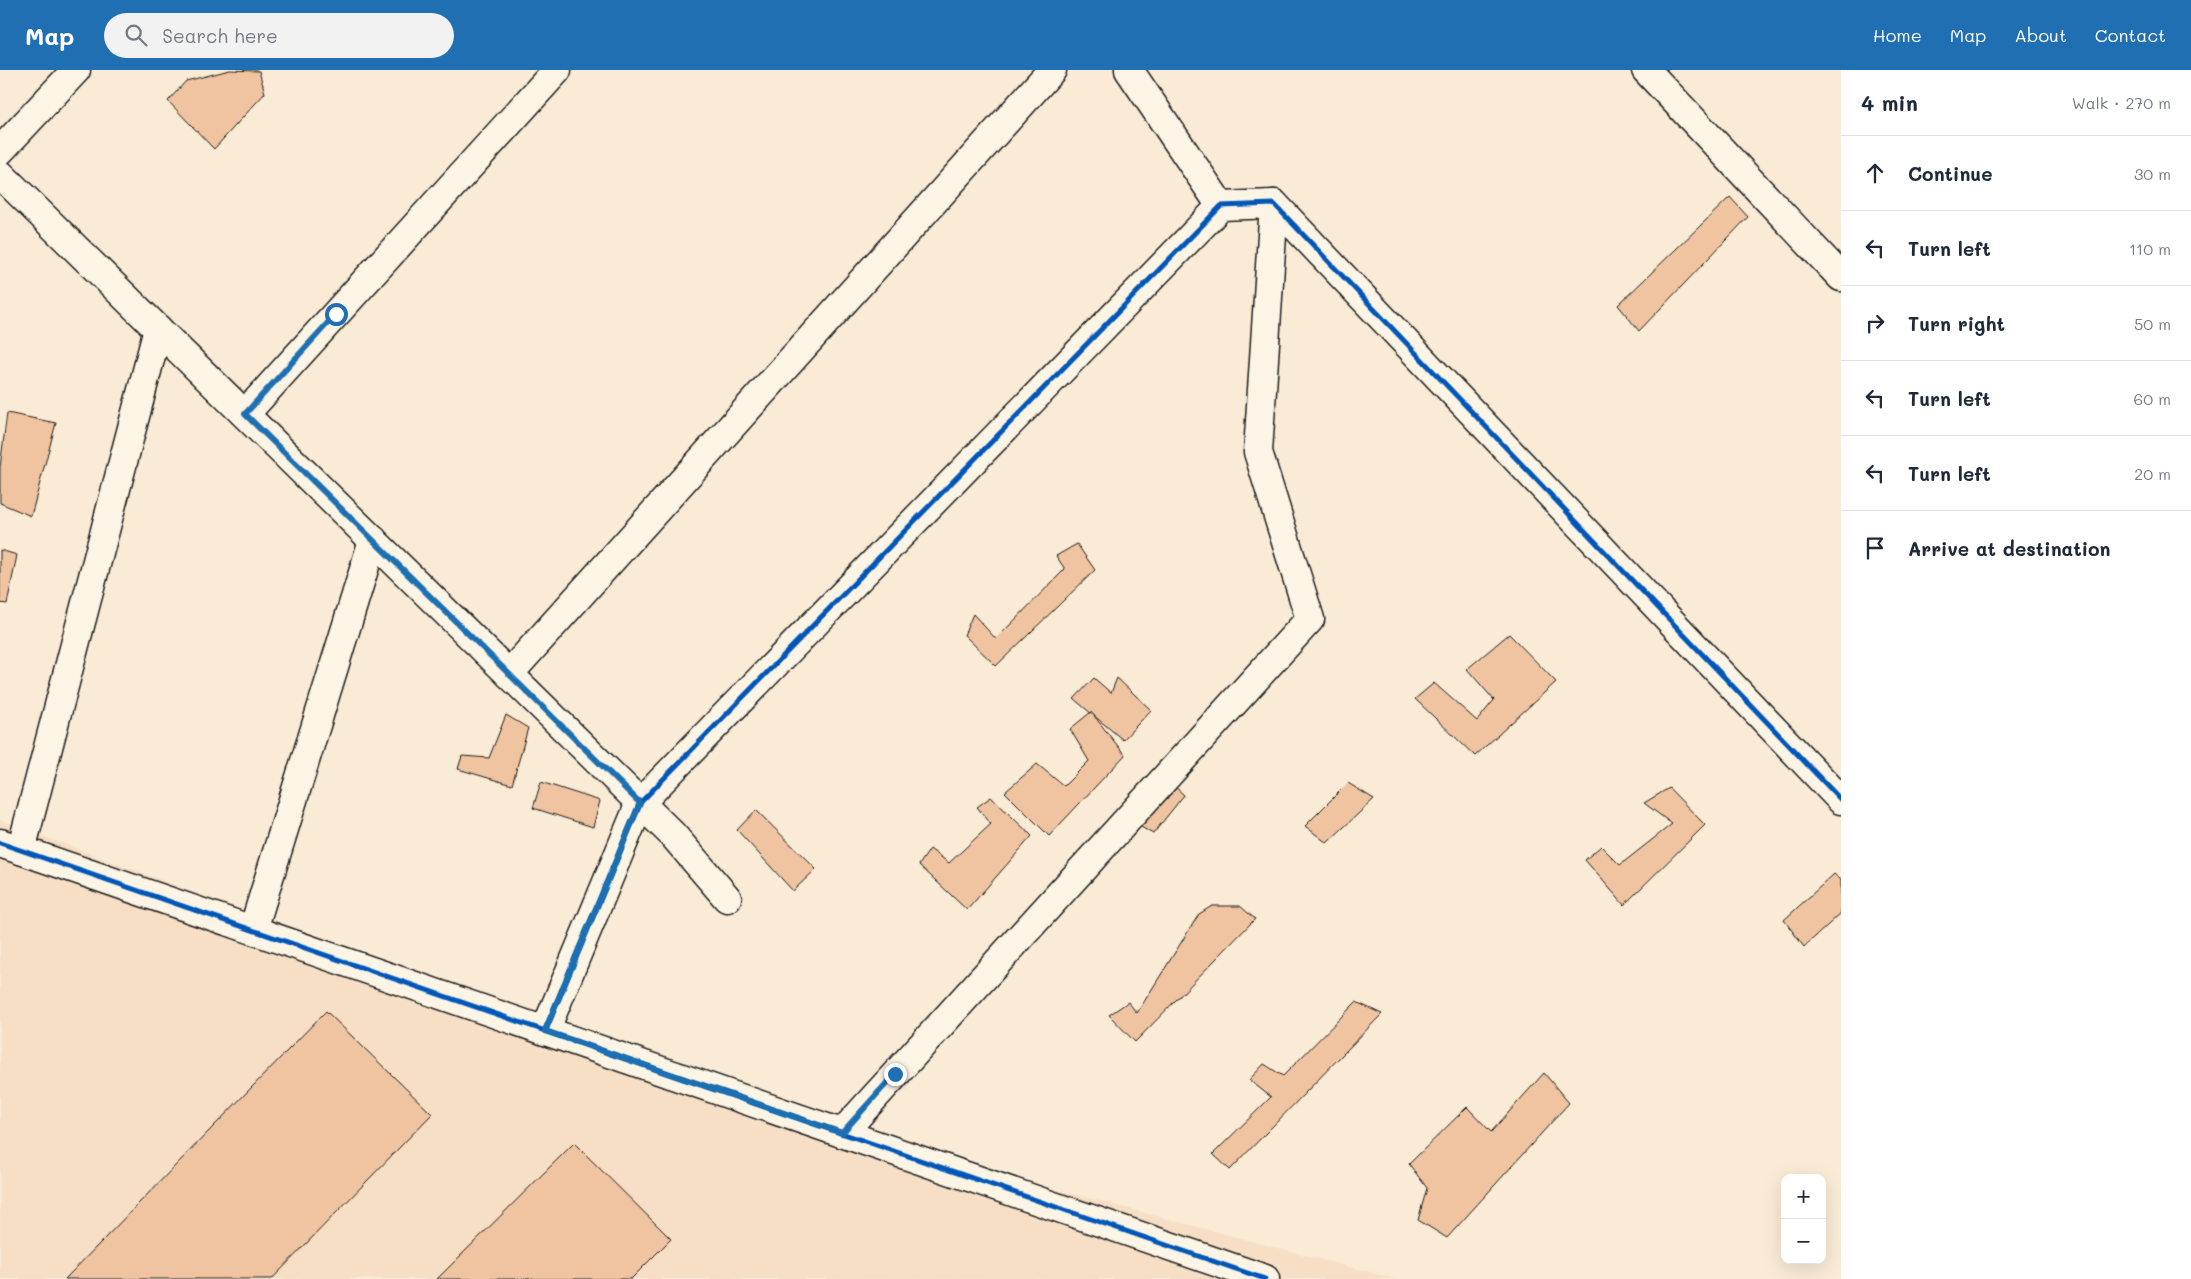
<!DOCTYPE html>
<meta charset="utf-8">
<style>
body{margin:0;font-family:Mali,sans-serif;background:#f2f2f3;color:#1f2937}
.controls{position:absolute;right:15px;bottom:15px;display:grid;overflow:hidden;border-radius:10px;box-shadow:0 5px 20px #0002}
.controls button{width:45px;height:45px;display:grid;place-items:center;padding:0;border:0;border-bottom:1px solid #e0e1e3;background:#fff;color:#1f2937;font:25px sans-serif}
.stop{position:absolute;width:15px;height:15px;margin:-11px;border:4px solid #1f6fb2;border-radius:50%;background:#fff}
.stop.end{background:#1f6fb2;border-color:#fff;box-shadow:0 1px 5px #0008}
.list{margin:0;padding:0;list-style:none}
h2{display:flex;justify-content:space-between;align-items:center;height:65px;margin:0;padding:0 20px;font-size:21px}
h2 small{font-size:16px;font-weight:400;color:#747a83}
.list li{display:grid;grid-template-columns:32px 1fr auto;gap:15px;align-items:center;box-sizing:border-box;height:75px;padding:0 20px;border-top:1px solid #e0e1e3}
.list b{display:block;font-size:19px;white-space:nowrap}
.list em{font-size:16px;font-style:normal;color:#747a83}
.icon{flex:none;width:28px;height:28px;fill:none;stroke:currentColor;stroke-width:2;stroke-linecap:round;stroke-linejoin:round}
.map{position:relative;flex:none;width:1841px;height:1209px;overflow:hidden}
header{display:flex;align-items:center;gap:30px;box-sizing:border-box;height:70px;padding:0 25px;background:#1f6fb2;color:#fff}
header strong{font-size:24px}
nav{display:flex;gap:28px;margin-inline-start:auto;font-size:18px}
.search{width:350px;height:45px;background:#f2f2f3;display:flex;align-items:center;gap:12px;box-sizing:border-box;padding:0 18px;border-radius:28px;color:#747a83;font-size:19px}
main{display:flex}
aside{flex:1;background:#fff}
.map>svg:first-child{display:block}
.built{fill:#f7dfc6}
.building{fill:#f0c4a0;stroke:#1c1c1c}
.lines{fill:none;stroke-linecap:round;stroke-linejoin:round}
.minor-casing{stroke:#1c1c1c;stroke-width:31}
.minor{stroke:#fcf5e5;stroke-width:28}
.cycleway-casing{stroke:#fcf5e5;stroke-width:8}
.cycleway{stroke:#0057b8;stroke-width:5}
.route{stroke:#1f6fb2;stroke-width:6}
</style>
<header>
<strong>Map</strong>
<div class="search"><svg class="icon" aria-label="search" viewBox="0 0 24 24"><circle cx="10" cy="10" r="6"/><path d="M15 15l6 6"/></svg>Search here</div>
<nav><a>Home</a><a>Map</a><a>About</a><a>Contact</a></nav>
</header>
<main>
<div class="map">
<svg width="1841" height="1209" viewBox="0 0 1841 1209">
<rect width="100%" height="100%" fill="#faebd7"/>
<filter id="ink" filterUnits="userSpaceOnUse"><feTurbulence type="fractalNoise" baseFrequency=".02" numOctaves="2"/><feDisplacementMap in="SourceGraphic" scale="10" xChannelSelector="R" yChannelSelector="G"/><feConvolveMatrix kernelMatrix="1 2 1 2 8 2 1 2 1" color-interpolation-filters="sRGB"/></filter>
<g filter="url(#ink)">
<polygon class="built" points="0,750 842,1063 1396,1209 0,1209"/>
<g class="building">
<polygon points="230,0 259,1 265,23 214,79 168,31 186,11"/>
<polygon points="1730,127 1748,147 1639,261 1618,235"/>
<polygon points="7,343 56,353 31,446 0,433 0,397"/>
<polygon points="1077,474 1095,500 996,596 964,565 973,544 996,569 1065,499 1056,486"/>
<polygon points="0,480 17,485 7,534 0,533"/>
<polygon points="1509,564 1556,612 1475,686 1415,629 1434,613 1477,651 1494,630 1467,599"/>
<polygon points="1094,608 1111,623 1117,608 1151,640 1123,670 1074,629"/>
<polygon points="1091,642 1125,685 1049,766 1005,722 1037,694 1064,716 1089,691 1070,659"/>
<polygon points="506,645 528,658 512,715 458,699 462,686 489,688"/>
<polygon points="541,712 600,731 593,757 533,738"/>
<polygon points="1348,713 1374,729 1327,773 1305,756"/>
<polygon points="1172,714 1184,725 1153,764 1136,754"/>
<polygon points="1669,718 1705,755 1624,835 1585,790 1601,776 1620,795 1672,754 1644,733"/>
<polygon points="991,727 1032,766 967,840 919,795 930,779 949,793 991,754 977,737"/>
<polygon points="756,740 816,799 793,821 737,760"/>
<polygon points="1834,804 1841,810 1841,843 1804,877 1784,850"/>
<polygon points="1212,836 1240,836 1255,849 1135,972 1109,945 1128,932 1137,943 1199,844"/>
<polygon points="1356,932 1382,944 1230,1100 1213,1084 1271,1027 1249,1010 1264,994 1283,1006"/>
<polygon points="326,941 432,1044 272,1209 65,1209"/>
<polygon points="1544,1003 1569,1033 1447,1168 1418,1150 1427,1118 1409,1094 1467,1037 1491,1062"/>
<polygon points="574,1073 671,1169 631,1209 437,1209"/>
</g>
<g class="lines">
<defs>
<g id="minor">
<polyline points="1129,0 1221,136"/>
<polyline points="1646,0 1841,207"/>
<polyline points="0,81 76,0"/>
<polyline points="0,104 673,765 727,828"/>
<polyline points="245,344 557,0"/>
<polyline points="509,604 1052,0"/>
<polyline points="0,773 1265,1209"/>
<polyline points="21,780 158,259"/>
<polyline points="253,860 373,470"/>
<polyline points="545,961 640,733 1221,136 1274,134 1841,730"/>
<polyline points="842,1063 1310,549 1258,382 1274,134"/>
</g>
</defs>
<use href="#minor" class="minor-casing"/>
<use href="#minor" class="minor"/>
<defs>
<g id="cycleway">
<polyline points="0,773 1265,1209"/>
<polyline points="545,961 640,733 1221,136 1274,134 1841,730"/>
</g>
</defs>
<use href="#cycleway" class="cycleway-casing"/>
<use href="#cycleway" class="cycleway"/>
</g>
</g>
<g class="lines" filter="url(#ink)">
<polyline class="route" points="336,244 245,344 640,733 545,961 842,1063 895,1004"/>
</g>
</svg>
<div class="controls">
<button>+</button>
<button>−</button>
</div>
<div class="stop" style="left:336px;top:244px"></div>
<div class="stop end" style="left:895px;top:1004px"></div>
</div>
<aside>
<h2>4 min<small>Walk · 270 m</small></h2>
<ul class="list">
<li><svg class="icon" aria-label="ahead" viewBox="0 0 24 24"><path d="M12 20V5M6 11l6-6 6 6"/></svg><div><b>Continue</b></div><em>30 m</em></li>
<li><svg class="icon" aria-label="left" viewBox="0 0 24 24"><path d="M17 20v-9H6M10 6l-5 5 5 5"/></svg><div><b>Turn left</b></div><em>110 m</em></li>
<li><svg class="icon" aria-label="right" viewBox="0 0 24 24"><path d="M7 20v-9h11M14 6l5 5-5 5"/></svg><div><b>Turn right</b></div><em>50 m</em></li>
<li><svg class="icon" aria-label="left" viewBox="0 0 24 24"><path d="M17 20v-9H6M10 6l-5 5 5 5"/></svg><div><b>Turn left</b></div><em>60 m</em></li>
<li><svg class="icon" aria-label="left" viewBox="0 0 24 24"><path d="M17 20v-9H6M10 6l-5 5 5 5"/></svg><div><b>Turn left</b></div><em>20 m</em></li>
<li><svg class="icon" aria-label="arrive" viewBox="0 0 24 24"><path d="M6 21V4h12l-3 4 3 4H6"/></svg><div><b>Arrive at destination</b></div></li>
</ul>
</aside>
</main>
